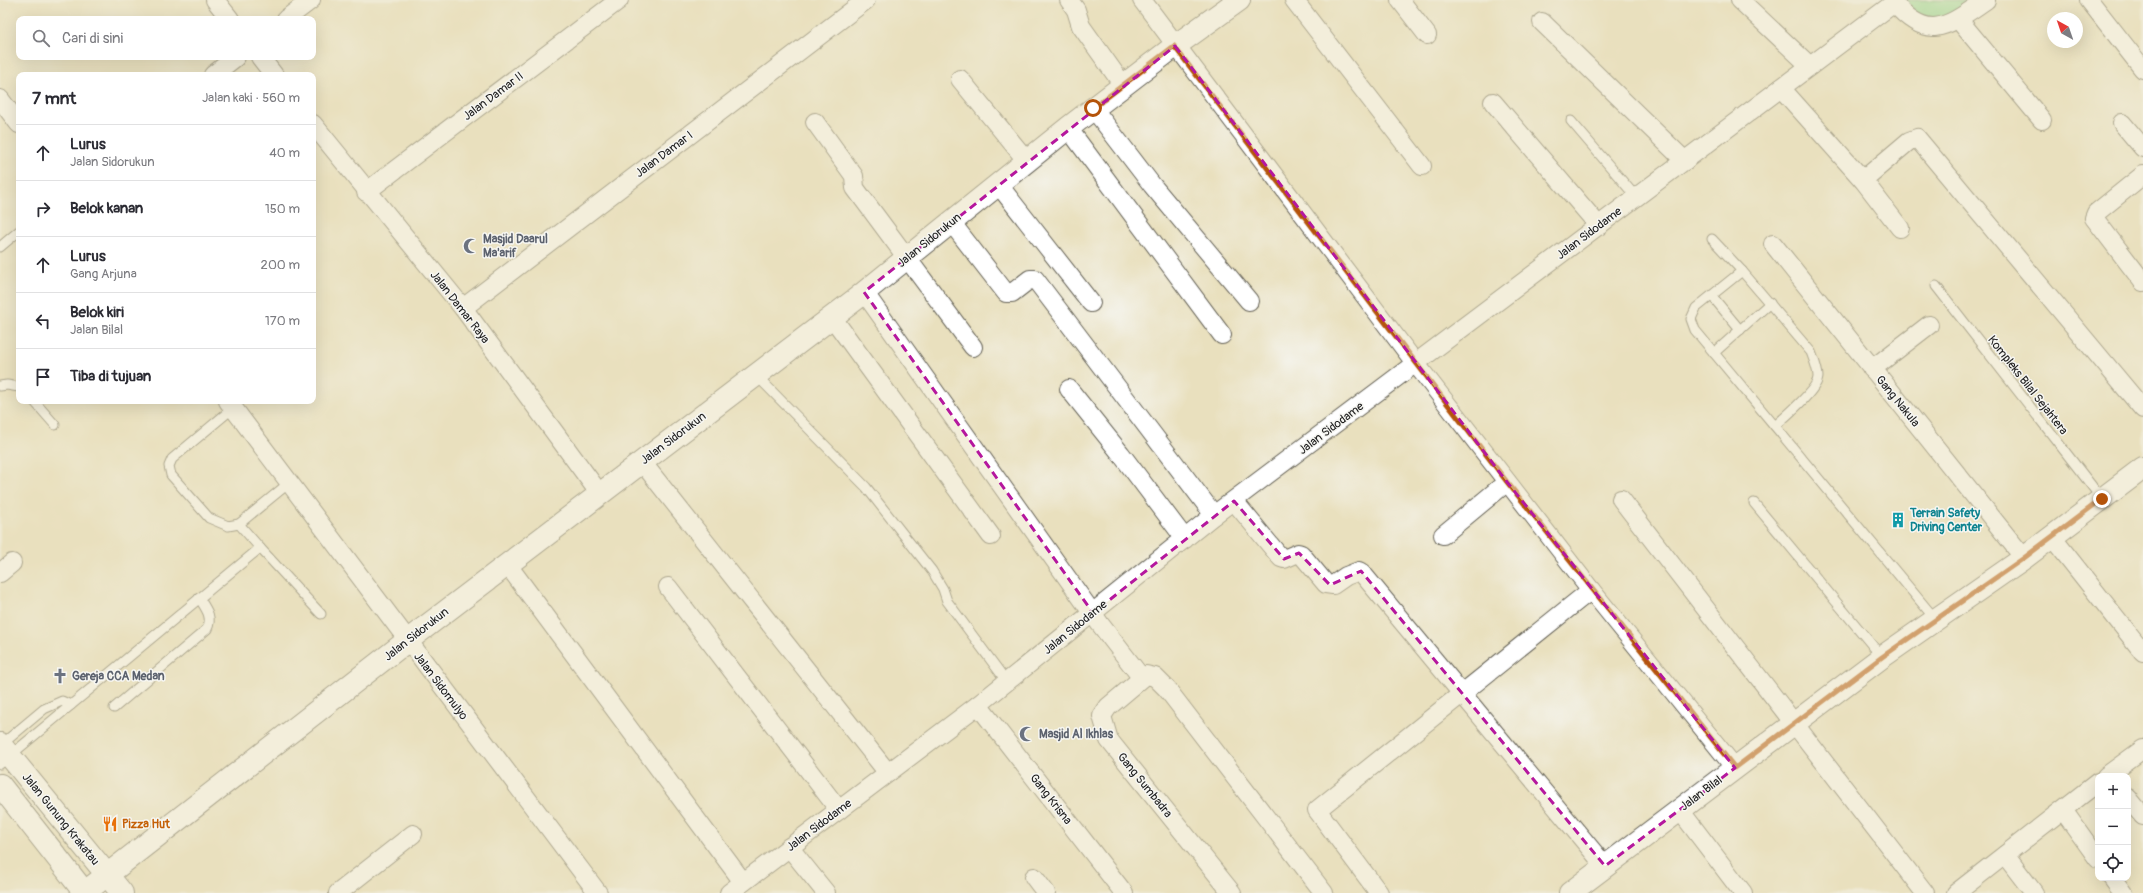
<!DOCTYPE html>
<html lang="id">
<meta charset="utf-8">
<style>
body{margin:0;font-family:Pangolin,sans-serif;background:#f7f7f7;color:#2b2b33}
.controls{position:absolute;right:12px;bottom:12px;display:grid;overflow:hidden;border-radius:8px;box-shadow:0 4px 16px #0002}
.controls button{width:36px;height:36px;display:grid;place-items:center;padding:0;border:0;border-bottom:1px solid #e1e1e2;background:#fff;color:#2b2b33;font:20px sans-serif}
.compass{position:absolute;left:2047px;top:12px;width:36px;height:36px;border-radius:50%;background:#fff;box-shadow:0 4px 16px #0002;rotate:320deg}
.stop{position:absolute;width:12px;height:12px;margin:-9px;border:3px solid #b45309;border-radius:50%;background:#fff}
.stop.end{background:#b45309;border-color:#fff;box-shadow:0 1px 4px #0008}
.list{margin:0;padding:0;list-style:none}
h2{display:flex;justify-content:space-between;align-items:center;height:52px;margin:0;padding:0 16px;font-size:17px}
h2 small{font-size:13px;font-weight:400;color:#7c7c81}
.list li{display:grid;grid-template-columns:26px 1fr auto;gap:12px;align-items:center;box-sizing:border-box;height:56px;padding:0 16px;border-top:1px solid #e1e1e2}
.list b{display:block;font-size:15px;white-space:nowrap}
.list p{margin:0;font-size:13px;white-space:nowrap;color:#7c7c81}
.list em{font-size:13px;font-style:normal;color:#7c7c81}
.icon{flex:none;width:22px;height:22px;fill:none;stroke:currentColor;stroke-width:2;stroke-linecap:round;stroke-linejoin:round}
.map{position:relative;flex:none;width:2143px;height:893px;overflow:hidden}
.search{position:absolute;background:#fff;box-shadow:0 4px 16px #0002;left:16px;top:16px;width:300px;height:44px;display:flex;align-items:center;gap:10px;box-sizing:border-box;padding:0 14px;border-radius:8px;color:#7c7c81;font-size:15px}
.panel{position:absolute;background:#fff;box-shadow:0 4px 16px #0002;left:16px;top:72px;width:300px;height:332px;border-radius:8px}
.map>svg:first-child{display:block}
.green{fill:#8fda96;stroke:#567b59}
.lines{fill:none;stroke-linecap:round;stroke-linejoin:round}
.lane-casing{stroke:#646155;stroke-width:11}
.street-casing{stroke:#646155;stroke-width:20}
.secondary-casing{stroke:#646155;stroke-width:24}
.lane{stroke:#fff;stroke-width:9}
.street{stroke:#fff;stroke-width:18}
.secondary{stroke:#fff;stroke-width:22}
.route{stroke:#b45309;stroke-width:5}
.marked{fill:none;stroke:#b5179e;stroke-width:3;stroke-dasharray:8 5;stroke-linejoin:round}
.labels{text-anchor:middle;stroke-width:3;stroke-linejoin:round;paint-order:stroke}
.street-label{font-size:12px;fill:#1c1c1c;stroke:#f6f6f2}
.worship-label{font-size:12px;font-weight:bold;fill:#5b616d;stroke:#f6f6f2;text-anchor:start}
.culture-label{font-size:12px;font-weight:bold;fill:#0d838f;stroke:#f6f6f2;text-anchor:start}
.food-label{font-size:12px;font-weight:bold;fill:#c56008;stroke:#f6f6f2;text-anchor:start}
</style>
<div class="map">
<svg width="2143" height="893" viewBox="0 0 2143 893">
<rect width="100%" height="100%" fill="#f6f6f2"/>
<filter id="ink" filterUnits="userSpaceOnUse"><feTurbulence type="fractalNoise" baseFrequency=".025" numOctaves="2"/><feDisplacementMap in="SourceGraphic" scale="8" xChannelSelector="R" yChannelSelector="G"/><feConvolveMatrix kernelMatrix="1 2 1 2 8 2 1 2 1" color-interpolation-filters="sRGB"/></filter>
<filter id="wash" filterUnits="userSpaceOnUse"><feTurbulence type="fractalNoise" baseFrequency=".012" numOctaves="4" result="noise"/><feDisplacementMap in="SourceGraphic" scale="16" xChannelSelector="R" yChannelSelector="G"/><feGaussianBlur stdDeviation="0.9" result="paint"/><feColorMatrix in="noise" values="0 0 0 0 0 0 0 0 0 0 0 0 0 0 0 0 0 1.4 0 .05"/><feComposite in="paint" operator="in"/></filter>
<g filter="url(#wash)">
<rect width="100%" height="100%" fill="#e9e0be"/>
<path class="green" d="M1900,0H1973C1960,9 1936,26 1919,16C1912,11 1906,5 1900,0Z"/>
</g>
<g filter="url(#ink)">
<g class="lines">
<defs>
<g id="lane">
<polyline points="1571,121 1636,197"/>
<path d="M1712,239L1742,271L1811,352C1814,360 1818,369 1818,377C1818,389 1785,417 1775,426"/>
<polyline points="0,247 19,231"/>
<polyline points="1742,271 1696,308 1691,319 1695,330 1936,620"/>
<polyline points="1936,286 2102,499"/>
<polyline points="1712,296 1740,330"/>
<polyline points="1714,353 1770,303"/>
<polyline points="756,375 866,487 932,571 943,589 947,601 1007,682"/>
<polyline points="0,386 7,385 19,387"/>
<polyline points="34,401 55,425"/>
<polyline points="233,408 172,459 169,466 171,475 209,518 228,526 239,524 289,483"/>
<polyline points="1754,503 1882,657"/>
<polyline points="260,548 321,614"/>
<path d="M114,708L207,629C213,617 206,609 199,598"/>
<polyline points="1,745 44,709 62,701 71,705"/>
<polyline points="0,764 260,548 239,524"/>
</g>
<g id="street">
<polyline points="215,0 230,19"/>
<polyline points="1069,0 1076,10 1081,26 1123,85"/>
<polyline points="1142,0 1416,364 1591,590 1735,768"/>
<polyline points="1294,0 1422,166"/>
<polyline points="1400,0 1427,35"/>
<polyline points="1740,0 1810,66"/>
<polyline points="2089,0 2143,69"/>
<polyline points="286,19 311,0"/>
<polyline points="1958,19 2042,120"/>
<polyline points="1542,22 1685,161"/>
<polyline points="260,57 274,75"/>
<polyline points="213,75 236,57"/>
<polyline points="960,79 1027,161"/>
<polyline points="1781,88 1863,180 1900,228"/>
<polyline points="0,99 19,124"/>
<polyline points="1493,102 1599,226"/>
<polyline points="1093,108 1152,185 1249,301"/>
<polyline points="815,122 854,176 855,188 973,347"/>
<polyline points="2122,123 2143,148"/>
<polyline points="313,124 463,308 600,494"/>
<polyline points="1068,128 1222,335"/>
<polyline points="2143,175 2096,213 2094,218 2143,282"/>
<polyline points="1863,180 1909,141 1917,138 2143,409"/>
<polyline points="998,184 1091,303"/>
<polyline points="366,192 619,0"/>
<polyline points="951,222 1006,293 1012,293 1030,279 1035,279 1214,515"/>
<polyline points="1773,244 2024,558"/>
<polyline points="864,292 1100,624 1141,677"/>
<polyline points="463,308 866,0"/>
<polyline points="832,317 991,536"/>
<polyline points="1872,369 1929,325"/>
<polyline points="1069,389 1121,454 1185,539"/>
<polyline points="228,401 598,893"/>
<polyline points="642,462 888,773"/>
<polyline points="1621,499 1925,893"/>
<polyline points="1234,501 1281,558 1284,559 1298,553 1301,554 1326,584 1333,585 1346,576 1359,571 1362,573 1605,866"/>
<polyline points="1443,535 1507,482"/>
<polyline points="2052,537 2143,652"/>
<polyline points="507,564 743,882"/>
<polyline points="0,573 12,563"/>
<polyline points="668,587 839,810"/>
<polyline points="978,705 1124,893"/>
<polyline points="2106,776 2143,749"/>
<polyline points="2128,798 2143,816"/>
<polyline points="1679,809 1743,893"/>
<polyline points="2063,810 2098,859"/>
<polyline points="789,847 826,893"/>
<polyline points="2005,855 2034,893"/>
<polyline points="1034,877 1046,893"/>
<polyline points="2112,878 2123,893"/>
<polyline points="338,893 413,834"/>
<path d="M729,893L978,705L1214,515L1894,3C1929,44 1949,25 1986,0"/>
<polyline points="1232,893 1109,740 1102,716 1108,707 1146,675 1155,677 1167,689 1324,893"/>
<polyline points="1379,893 1317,810 1591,590"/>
<polyline points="1956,893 2098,782"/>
</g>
<g id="secondary">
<polyline points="0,744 122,893"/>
<polyline points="0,785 85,893"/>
<polyline points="84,893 407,641 856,299 1068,128 1175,46 1239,0"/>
<polyline points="1570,893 1882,657 2024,558 2143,468"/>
</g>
</defs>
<use href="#lane" class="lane-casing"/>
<use href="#street" class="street-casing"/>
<use href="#secondary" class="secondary-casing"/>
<use href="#lane" class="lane"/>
<use href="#street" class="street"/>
<use href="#secondary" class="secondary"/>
</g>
</g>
<g class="lines" filter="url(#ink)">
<polyline class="route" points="1093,108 1174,46 1507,482 1735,768 1882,657 2024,558 2102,499"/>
</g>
<path d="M0 0H2143V893H0ZM1175,46L1507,482L1735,768L1605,866L1361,571L1330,585L1299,553L1284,559L1234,501L1093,613L864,292Z" fill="#e9e0be" fill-opacity=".55" fill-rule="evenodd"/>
<path class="marked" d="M1175,46L1507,482L1735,768L1605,866L1361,571L1330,585L1299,553L1284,559L1234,501L1093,613L864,292Z"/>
<defs>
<symbol id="mosque-bare" viewBox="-9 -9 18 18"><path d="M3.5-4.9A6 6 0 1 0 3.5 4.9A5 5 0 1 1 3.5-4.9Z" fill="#6b7280" stroke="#f6f6f2" stroke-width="2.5" paint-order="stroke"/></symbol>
<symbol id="building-bare" viewBox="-9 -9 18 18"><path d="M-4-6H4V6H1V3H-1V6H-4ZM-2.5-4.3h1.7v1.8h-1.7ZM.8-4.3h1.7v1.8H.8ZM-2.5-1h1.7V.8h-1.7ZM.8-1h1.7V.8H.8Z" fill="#0f9aa8" stroke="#f6f6f2" stroke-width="2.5" paint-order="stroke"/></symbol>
<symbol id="church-bare" viewBox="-9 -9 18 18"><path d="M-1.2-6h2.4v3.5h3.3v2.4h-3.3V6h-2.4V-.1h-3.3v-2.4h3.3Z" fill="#6b7280" stroke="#f6f6f2" stroke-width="2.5" paint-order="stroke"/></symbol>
<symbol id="restaurant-bare" viewBox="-9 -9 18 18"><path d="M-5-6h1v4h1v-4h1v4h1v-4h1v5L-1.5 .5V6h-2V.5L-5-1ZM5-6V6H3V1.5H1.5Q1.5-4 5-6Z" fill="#e8710a" stroke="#f6f6f2" stroke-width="2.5" paint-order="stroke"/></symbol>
</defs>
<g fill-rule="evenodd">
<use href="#mosque-bare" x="460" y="235" width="22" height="22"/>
<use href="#building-bare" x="1887" y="509" width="22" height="22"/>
<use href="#church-bare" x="49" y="665" width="22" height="22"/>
<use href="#mosque-bare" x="1016" y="723" width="22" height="22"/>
<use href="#restaurant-bare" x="99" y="813" width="22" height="22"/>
</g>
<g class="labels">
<g class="street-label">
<text transform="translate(493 96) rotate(-37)" y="4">Jalan Damar II</text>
<text transform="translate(664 154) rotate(-37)" y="4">Jalan Damar I</text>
<text transform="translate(1589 233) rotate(-37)" y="4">Jalan Sidodame</text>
<text transform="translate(929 240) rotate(-39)" y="4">Jalan Sidorukun</text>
<text transform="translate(460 307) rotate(52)" y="4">Jalan Damar Raya</text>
<text transform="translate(2028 385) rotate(52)" y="4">Kompleks Bilal Sejahtera</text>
<text transform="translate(1898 401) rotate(51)" y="4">Gang Nakula</text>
<text transform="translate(1331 428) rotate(-37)" y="4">Jalan Sidodame</text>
<text transform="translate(673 438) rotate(-37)" y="4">Jalan Sidorukun</text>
<text transform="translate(1075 627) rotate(-39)" y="4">Jalan Sidodame</text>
<text transform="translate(416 634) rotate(-38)" y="4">Jalan Sidorukun</text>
<text transform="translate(441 686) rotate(53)" y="4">Jalan Sidomulyo</text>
<text transform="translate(1145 785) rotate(51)" y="4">Gang Sumbadra</text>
<text transform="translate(1701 793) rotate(-37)" y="4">Jalan Bilal</text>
<text transform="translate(1051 799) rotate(52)" y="4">Gang Krisna</text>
<text transform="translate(61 819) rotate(51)" y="4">Jalan Gunung Krakatau</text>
<text transform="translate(819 825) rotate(-37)" y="4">Jalan Sidodame</text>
</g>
<g class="worship-label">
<text x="483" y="243">Masjid Daarul<tspan x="483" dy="14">Ma'arif</tspan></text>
<text x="72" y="680">Gereja CCA Medan</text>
<text x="1039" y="738">Masjid Al Ikhlas</text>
</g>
<g class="culture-label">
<text x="1910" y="517">Terrain Safety<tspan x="1910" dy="14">Driving Center</tspan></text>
</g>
<g class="food-label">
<text x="122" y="828">Pizza Hut</text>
</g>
</g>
</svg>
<div class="controls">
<button>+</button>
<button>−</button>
<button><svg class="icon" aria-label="locate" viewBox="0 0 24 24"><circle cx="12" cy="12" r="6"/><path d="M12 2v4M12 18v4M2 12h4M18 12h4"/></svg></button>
</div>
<svg class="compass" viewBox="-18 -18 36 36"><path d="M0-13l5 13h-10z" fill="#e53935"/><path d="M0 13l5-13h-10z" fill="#7c7c81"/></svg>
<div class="stop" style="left:1093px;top:108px"></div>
<div class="stop end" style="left:2102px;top:499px"></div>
<div class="search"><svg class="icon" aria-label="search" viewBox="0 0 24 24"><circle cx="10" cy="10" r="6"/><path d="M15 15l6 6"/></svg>Cari di sini</div>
<section class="panel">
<h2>7 mnt<small>Jalan kaki · 560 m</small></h2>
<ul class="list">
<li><svg class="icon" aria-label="ahead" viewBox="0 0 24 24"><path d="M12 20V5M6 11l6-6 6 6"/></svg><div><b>Lurus</b><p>Jalan Sidorukun</p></div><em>40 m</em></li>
<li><svg class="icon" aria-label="right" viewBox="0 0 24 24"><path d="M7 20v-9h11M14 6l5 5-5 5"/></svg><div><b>Belok kanan</b></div><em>150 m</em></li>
<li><svg class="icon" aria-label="ahead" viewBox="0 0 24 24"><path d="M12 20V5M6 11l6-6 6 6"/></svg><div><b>Lurus</b><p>Gang Arjuna</p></div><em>200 m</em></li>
<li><svg class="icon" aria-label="left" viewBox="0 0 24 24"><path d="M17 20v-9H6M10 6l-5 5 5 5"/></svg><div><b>Belok kiri</b><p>Jalan Bilal</p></div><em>170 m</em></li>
<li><svg class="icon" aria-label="arrive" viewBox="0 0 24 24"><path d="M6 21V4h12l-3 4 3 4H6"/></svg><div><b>Tiba di tujuan</b></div></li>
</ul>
</section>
</div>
